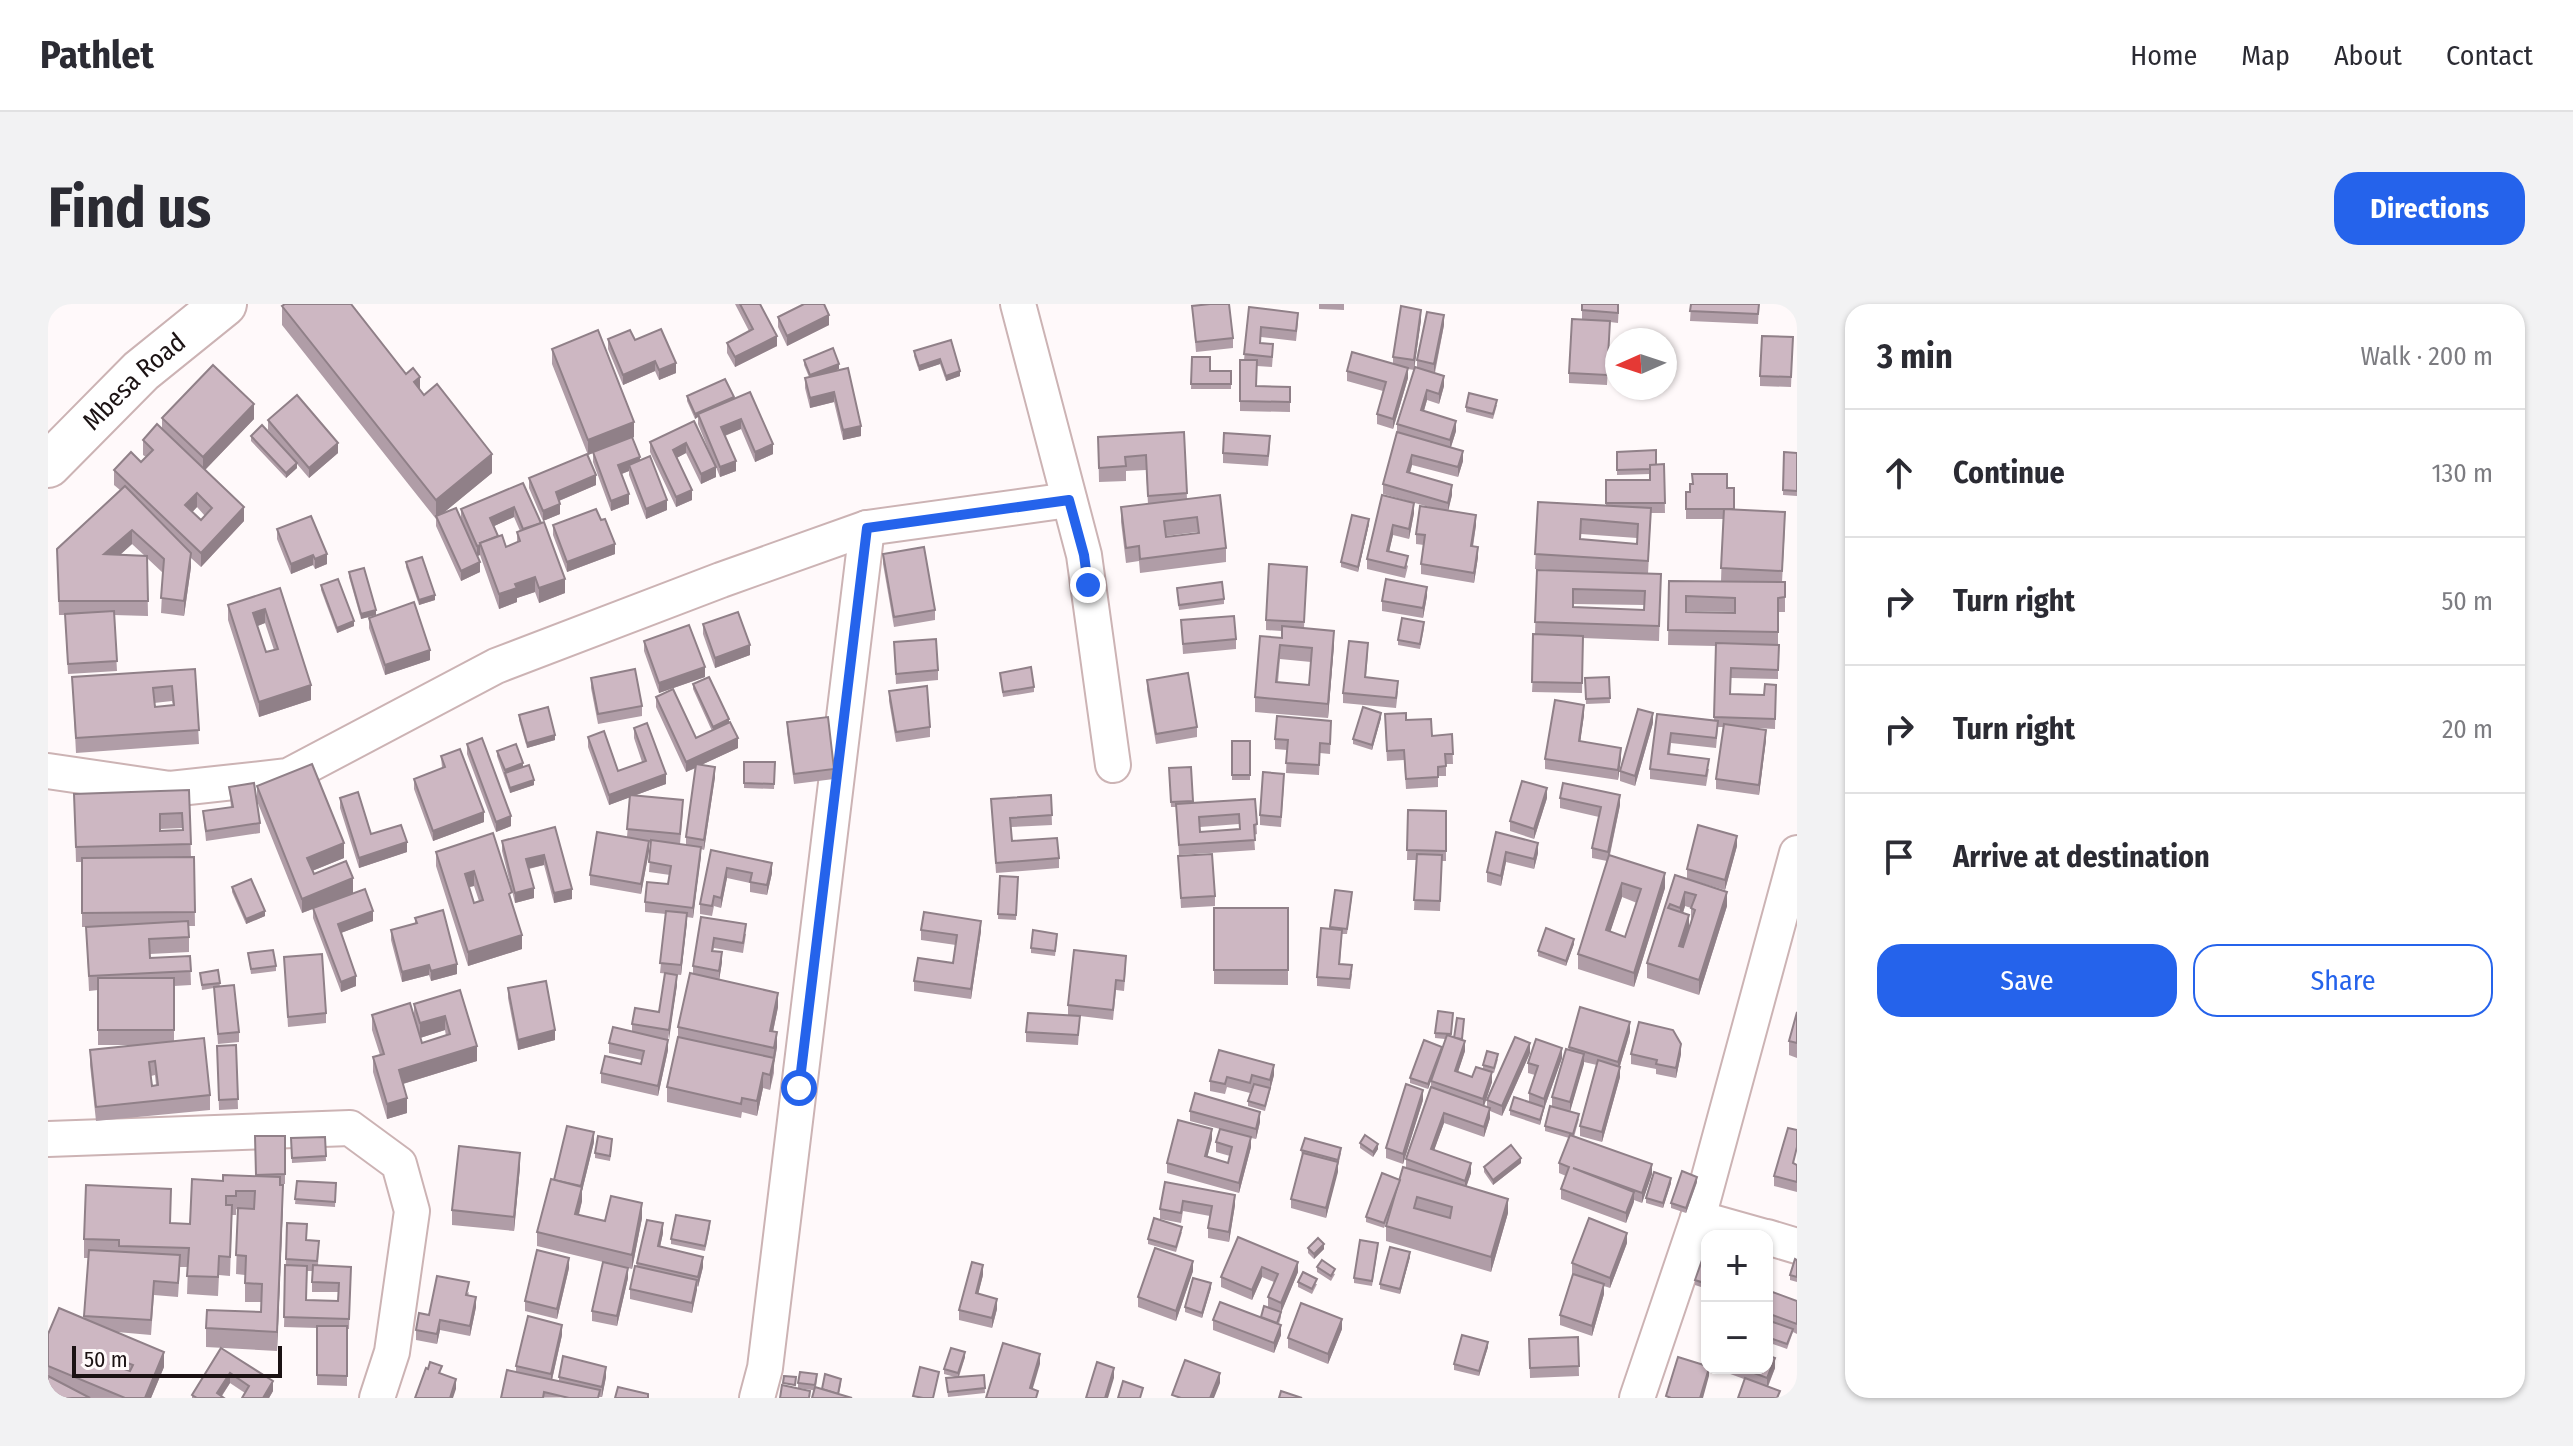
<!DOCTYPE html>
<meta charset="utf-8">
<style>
body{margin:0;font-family:"Fira Sans Condensed",sans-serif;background:#f2f2f3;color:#2b2b33}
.controls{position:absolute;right:24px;bottom:24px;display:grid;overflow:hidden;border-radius:16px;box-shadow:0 2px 6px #0004}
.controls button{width:72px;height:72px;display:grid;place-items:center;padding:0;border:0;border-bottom:2px solid #e1e1e2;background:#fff;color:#2b2b33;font:40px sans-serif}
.compass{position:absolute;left:1557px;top:24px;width:72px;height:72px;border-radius:50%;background:#fff;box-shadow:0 2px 6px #0004;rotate:267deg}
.scale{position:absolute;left:24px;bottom:20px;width:210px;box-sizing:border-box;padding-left:8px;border:4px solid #1b1213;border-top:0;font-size:22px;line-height:28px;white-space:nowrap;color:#1b1213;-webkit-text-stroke:6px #fff9fa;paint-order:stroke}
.stop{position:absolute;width:24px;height:24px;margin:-18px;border:6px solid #2563eb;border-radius:50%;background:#fff}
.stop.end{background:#2563eb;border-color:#fff;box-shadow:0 2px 8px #0008}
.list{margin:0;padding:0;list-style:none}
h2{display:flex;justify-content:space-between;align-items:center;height:104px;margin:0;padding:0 32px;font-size:34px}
h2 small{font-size:26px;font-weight:400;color:#7c7c81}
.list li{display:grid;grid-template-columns:52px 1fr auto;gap:24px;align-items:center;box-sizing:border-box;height:128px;padding:0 32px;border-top:2px solid #e1e1e2}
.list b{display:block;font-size:30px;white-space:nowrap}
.list em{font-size:26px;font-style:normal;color:#7c7c81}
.actions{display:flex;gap:16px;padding:24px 32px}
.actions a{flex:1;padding:18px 0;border:2px solid #2563eb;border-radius:24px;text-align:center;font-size:28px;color:#2563eb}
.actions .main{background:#2563eb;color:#fff}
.icon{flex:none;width:44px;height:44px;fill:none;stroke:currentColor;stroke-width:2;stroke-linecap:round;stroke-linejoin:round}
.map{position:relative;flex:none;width:1749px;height:1094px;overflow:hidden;border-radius:24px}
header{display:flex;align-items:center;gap:48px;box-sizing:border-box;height:112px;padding:0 40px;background:#fff;border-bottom:2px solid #e1e1e2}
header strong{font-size:38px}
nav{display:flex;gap:44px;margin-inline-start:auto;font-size:28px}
.intro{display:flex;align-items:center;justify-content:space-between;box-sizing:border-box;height:192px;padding:0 48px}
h1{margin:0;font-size:56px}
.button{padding:20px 36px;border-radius:24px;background:#2563eb;color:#fff;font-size:28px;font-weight:700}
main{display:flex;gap:48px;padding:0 48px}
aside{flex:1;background:#fff;border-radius:24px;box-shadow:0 2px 6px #0004}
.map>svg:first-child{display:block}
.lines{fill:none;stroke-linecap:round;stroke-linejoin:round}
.street-casing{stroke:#ccb3b4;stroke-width:38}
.secondary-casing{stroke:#ccb3b4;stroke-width:48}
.street{stroke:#fff;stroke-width:34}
.secondary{stroke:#fff;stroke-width:44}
.wall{fill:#b09da7;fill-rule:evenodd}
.shaded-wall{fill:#908088}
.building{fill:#cdb7c2;stroke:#908088;stroke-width:2;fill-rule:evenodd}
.route{stroke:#2563eb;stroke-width:10}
.labels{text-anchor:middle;stroke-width:7;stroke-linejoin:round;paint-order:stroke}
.street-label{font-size:26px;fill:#1b1213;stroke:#fff9fa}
</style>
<header>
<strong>Pathlet</strong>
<nav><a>Home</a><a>Map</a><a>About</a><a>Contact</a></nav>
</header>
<div class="intro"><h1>Find us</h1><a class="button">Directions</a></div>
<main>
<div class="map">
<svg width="1749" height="1094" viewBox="0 0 1749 1094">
<rect width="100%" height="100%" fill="#fff9fa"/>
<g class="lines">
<defs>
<g id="street">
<polyline points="970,0 1036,251 1065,461"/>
<polyline points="0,467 122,485 240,472 448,362 673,276 819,224 1021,196"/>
<polyline points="0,835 302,824 351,860 364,907 344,1048 329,1094"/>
<polyline points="1650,914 1714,932"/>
<polyline points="1719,933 1749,942"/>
<polyline points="709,1094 717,1064 819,224"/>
<polyline points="1589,1094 1650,914 1749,549"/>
</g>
<g id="secondary">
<path id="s1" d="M0,161L93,67L176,0"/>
</g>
</defs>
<use href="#street" class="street-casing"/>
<use href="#secondary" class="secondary-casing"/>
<use href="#street" class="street"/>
<use href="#secondary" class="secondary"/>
</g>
<g class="wall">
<path d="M303,0L372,87L444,169L394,210L413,215V205L475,179L517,289L491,299L487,288L469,294V298L451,305L432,251L430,252L432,268L413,277L388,222V214V215L234,21V2ZM466,213L472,227L469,228V239L458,243L450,232L446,222Z"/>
<polygon points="687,0 712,0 729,42 687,63 679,49 679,39 701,27"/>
<polygon points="1271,0 1296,0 1296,6 1271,5"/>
<polygon points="1534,0 1571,0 1570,19 1562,18 1559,81 1521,79 1521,69 1534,15"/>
<polygon points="1643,0 1711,0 1710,20 1642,17"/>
<polygon points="1144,2 1185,34 1185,44 1148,48"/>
<polygon points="1201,3 1250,19 1248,37 1213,33 1213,39 1225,50 1224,63 1209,62 1209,82 1242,83 1242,108 1192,107 1192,56 1196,56"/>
<polygon points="730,13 781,21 739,42 730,23"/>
<polygon points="1373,16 1366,66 1360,65 1360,74 1345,125 1329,120 1329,110 1335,87 1299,77 1299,67 1345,60 1345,53"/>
<polygon points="1396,21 1387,69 1396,82 1391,100 1379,96 1376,107 1408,127 1403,143 1415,157 1410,173 1364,161 1362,169 1404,191 1400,206 1428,221 1425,243 1430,253 1426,279 1373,270 1373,260 1376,241 1368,240 1368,230 1381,203 1335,190 1335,180 1349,130 1349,120 1369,64 1369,56"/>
<polygon points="1745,33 1743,83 1712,82 1712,72"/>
<polygon points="560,35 587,36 628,69 611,76 607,67 575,81 560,45"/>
<polygon points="903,36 912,72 898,77 892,60 871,67 866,52 866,47"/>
<polygon points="504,45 586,133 584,134 592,156 619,206 598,215 581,171 581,167 574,170 581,200 563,207 545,158 545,149 540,151 504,60"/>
<polygon points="1144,53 1162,67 1183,67 1183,85 1143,85"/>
<polygon points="756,56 791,65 786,67 813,132 795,136 786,98 762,104 757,84 757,74 761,73 756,61"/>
<polygon points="639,92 686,95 725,150 707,158 693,125 677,132 688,167 672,173 668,163 668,173 653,180 638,149 628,154 644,196 628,203 602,148 602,138 646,117 667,162 650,120 650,113 647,115 639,97"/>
<polygon points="1449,101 1445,115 1418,108 1418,103"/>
<path d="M114,114L206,115L157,166L196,217L153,263L143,254V263L136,312L113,309L115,269L99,254L100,312L66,311L69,367L20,370L17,311H11L9,245L72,186L66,181V166L93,158L98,153L95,151V136L114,125ZM149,203L157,212L153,216L144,208ZM84,240L97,252L72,251Z"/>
<polygon points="220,116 290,149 261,174 249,160 249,164 238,174 203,137 203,132 236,145 220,126"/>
<path d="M1136,128L1139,195L1178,244V258L1092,269L1091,257L1078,259L1073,218V203L1100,200L1098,166L1078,167V177L1051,178L1050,133ZM1149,228V229L1118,233V232Z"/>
<polygon points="1222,142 1220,162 1175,159 1175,149"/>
<path d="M1569,148L1608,161L1616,160L1617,209H1603L1600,270H1613L1611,337L1535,334L1534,389L1484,388L1487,330L1489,266L1533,268L1487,265L1490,198L1558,202V176H1602V170L1569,171ZM1533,230L1589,234V240L1533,235ZM1525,300L1597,301L1596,306L1525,303Z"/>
<polygon points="1736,148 1749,149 1749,192 1735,191"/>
<polygon points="481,174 548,181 511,197 512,210 495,217 481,184"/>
<path d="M1679,184L1686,205L1737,222L1734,278H1737V308H1730V375L1683,374L1682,390L1716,391L1728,381L1727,425L1707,424L1718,436L1711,491L1668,485V475L1676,423H1670L1668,444L1623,439L1622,450L1661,465L1658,482L1602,475V465L1609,410L1666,416L1668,342L1620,341L1621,277H1673L1675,215H1638V188ZM1638,307L1687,308V309L1638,308Z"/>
<polygon points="1334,191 1366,209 1361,235 1345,231 1341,247 1360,262 1357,274 1319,265 1319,255"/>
<polygon points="1321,220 1310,268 1293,263 1293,258"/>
<polygon points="505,221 567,250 519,268 505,231"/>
<polygon points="229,225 279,260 267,265 265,261 243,270 229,235"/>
<polygon points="835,250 887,306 887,316 846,323 835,260"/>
<polygon points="358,258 387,296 371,301 358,263"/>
<path d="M1259,263L1256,324L1286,341L1280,414L1207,408V393L1234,334V327L1218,326V316ZM1232,355L1263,358L1261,381L1230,378Z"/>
<polygon points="301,268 328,311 313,315 301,273"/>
<polygon points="273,281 306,322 289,329 273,286"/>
<path d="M232,284L263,396L211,413L180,316V301ZM217,319L226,346L218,348L209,322Z"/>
<polygon points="1129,284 1176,295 1176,300 1131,306"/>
<polygon points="1379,292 1375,314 1334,307 1334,297"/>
<polygon points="321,314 382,356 337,371 321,324"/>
<polygon points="1133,316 1188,335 1188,345 1135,350"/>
<polygon points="655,320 702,351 667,364 655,330"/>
<polygon points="1376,324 1372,345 1350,341 1350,336"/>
<polygon points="596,337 657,373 611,389 596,347"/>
<polygon points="846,338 890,366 890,376 848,380"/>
<polygon points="1320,349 1318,373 1350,387 1348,404 1295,399 1295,389"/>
<path d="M147,365L151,440L28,449L24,373ZM124,397L125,401L107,403L106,399Z"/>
<polygon points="952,369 986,383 986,388 955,393"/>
<polygon points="1561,373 1562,399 1538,400 1537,374"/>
<polygon points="543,374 594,402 594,412 550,420 543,384"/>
<polygon points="1099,376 1149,423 1149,433 1108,440 1099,386"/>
<polygon points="645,380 681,419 690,444 653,461 667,473 656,546 653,545 645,614 639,613 633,671 612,669 618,610 597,608 597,598 620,580 622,571 601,568 603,537 600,537 601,547 593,590 542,581 542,571 579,533 582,493 561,501 540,443 540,433 570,467 594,458 586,434 586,424 618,480 588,491 635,506 632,540 638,541 638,533 648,464 638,468 608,403 608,393 648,434 664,427 645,385"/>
<polygon points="841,387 882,423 882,433 848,438 841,397"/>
<polygon points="471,411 507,436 479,444 471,416"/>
<polygon points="1536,411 1532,437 1573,454 1570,476 1497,465 1497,455"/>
<polygon points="1333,414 1324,446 1305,440 1305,435"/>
<polygon points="1358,416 1384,432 1404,430 1405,460 1398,460 1398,472 1390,472 1390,483 1358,485 1356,456 1339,457 1337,420"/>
<polygon points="739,418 786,465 786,475 746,480 739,428"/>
<polygon points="1605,419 1587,482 1572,477 1572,467"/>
<polygon points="1283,426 1282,450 1272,449 1271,471 1238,469 1239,446 1227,445 1227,435"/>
<rect x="1184" y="437" width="18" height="39"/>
<polygon points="419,440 463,522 448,528 419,450"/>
<polygon points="449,447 475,463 486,481 462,489 449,452"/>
<polygon points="393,452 436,518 385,537 366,485 366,475 394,464"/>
<polygon points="696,458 727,458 726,485 696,484"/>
<path d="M1121,464L1145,497V499L1207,495L1209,530L1206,531L1207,546L1131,551L1128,503H1123ZM1191,520L1192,525L1152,528V523Z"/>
<polygon points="1236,480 1233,523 1212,521 1212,511"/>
<polygon points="209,482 296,554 264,567 266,570 305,589 282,598 325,617 293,629 308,682 293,688 265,614 265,605 254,609 209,497"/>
<polygon points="181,483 212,519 212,529 158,537 155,507 183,503"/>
<path d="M141,486L143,554L146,553L147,622H141V648L102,650V654L142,652L143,681L126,682V738L162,791V806L48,817L42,761V746L92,741H50V686L41,687L38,623H34V558H28L26,490ZM134,524V526L112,527V525ZM107,771L108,781L104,782L103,772Z"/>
<polygon points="1003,491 1004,521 963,523 964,537 1011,554 1011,564 948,569 943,495"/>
<polygon points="292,494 323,530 359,548 311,564 292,504"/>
<polygon points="1499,494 1486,535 1462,527 1462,517"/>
<path d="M1512,494L1572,501L1562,551L1617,584L1586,683L1530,665V650L1559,557L1544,554V544L1551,513L1512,504ZM1574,593L1589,599L1577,633L1562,628Z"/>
<polygon points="1360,506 1398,507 1398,557 1394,557 1392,607 1366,606 1368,556 1359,556"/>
<polygon points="507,523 524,595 506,599 496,561 481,565 486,594 467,599 454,547 454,537"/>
<polygon points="1448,528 1490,549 1486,565 1458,558 1453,582 1439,578 1439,568"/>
<path d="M445,529L464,601L474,645L420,662L388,562V548ZM426,582L431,597L426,599L421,583Z"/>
<polygon points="1689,542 1677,586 1639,575 1639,565"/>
<polygon points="663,546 724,569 719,591 702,588 702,579 679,574 673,604 666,602 664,612 652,610 652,600"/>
<polygon points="1130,552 1167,592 1167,602 1133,604"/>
<path d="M1627,571L1679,602L1651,691L1599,674V659ZM1637,602L1643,604V618L1641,625L1635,609Z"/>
<polygon points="952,572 970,573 968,616 950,615"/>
<polygon points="184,583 217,612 198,620 184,588"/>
<polygon points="1287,586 1304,593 1299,630 1294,630 1292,660 1304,670 1302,685 1269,682 1269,673 1282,625"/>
<polygon points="1166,604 1240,604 1240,681 1166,680"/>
<polygon points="653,613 698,630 695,649 666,644 665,647 674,658 671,676 730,703 725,728 729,743 726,758 726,769 722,786 715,784 709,812 694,808 693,814 619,798 619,783 630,733 630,723 645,670 645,662"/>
<polygon points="367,614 409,670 383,677 381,671 354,678 343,636 343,626 367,620"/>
<polygon points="873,626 933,627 923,695 866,687 866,677 905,659 908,641 873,636"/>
<polygon points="1009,635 1007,652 983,649 983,644"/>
<polygon points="1526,640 1518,662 1490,652 1490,647"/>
<polygon points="200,649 228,662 228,667 203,670"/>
<polygon points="236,653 278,709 278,719 240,723"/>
<polygon points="1078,662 1076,687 1068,686 1065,716 1032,712 1030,741 978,738 978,728 1020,711 1020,701"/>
<polygon points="170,666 172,683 191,728 191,738 170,740 166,684 154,686 152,669"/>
<polygon points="629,681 620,736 620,746 610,792 553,779 553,769 593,760 594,756 561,749 561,739 584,728 584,720 611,708"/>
<polygon points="460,684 507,736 470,746 460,694"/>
<path d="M412,686L429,757L355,780L359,809L339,815L325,768V753L332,751L324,726V711L366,714V700ZM397,726L398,732L374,739L372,734Z"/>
<polygon points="1749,708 1749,754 1741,751 1741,737"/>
<polygon points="1405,709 1403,732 1406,733 1416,720 1414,736 1417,747 1410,768 1424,773 1435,766 1435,761 1450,755 1446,769 1442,768 1444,778 1436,802 1439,803 1439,796 1482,749 1454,812 1442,807 1442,814 1436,833 1396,819 1386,846 1423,869 1418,882 1460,909 1443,968 1338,937 1338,922 1343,906 1336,924 1318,918 1318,913 1352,876 1358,864 1358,855 1383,783 1383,777 1386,768 1380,785 1362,779 1362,774 1394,746 1397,735 1387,734 1387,729"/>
<polygon points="1582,728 1572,762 1572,773 1554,838 1532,832 1532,822 1549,761 1536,758 1522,807 1531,815 1526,833 1604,870 1594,899 1586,896 1578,919 1513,895 1513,885 1518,872 1511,869 1511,859 1521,834 1497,827 1497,822 1504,802 1504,793 1521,743"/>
<polygon points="188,741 190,805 171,806 169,742"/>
<polygon points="1171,746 1226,771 1217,807 1200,802 1200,797 1205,781 1202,789 1179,783 1177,790 1162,787 1162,777"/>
<polygon points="1583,750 1633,750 1628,774 1608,770 1608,765 1583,760"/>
<polygon points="1514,754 1496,805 1492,821 1462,811 1462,806 1481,798 1481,789 1487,771 1480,769 1480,759"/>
<polygon points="1375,796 1355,860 1338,854 1338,844"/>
<polygon points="1142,807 1212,818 1208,835 1203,834 1203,843 1191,889 1119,869 1119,859 1164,835 1159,853 1180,859 1182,852 1168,848 1168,838 1172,825 1142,817"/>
<polygon points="207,832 237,832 237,880 232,880 235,900 229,1047 158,1043 158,1024 213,1008 213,998 197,998 197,971 188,970 190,906 188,905 188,911 184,911 182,972 171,971 170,992 139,990 140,963 132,963 130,993 106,991 103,1031 69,1028 116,1063 103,1094 0,1094 0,1030 36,1015 40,954 36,954 36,935 123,919 142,920 175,877 207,872"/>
<polygon points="277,833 278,857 244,859 243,834"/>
<polygon points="546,838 534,887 534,897 531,911 557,917 594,914 584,965 580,964 580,974 569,1022 544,1017 544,1007 555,958 489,942 489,928 506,876"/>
<polygon points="1312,839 1330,845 1325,853 1312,844"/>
<polygon points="564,840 562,857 547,854 547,849"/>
<polygon points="1253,846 1293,849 1278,914 1243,904 1243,895 1254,851"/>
<polygon points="1473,859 1445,881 1436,868 1436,863"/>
<polygon points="1747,860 1749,861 1749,888 1726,882 1726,872"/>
<polygon points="472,863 466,927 404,921 404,906"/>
<polygon points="249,877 288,879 287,903 247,900"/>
<polygon points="1117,878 1187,901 1181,938 1160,934 1160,924 1162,912 1135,907 1133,919 1112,915 1112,905"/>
<polygon points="1649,878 1638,909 1623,904 1623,899"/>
<polygon points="1623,879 1615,904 1598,899 1598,894"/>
<path d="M239,919L258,936L271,937L270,962L303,963L301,1025H299V1082L269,1081V1024L236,1023ZM259,967H264V988H290V997L259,996Z"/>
<polygon points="662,923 657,947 623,940 623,935"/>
<polygon points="1134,928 1128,948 1100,940 1100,935"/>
<polygon points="615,929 612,943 655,963 650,983 649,982 644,1009 582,995 582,985 589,959"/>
<polygon points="1190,933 1250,968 1233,1008 1233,1013 1231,1020 1233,1031 1226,1049 1165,1026 1165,1016 1213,1013 1220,1003 1220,993 1226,978 1214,973 1204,996 1173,983 1173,973"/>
<polygon points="1579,939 1562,984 1556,982 1556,990 1544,1032 1512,1021 1512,1011 1535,974 1524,969 1524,959"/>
<polygon points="1659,942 1659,985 1647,981 1647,976"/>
<polygon points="1260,944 1276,945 1266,955 1260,949"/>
<polygon points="1330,944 1324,982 1306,979 1306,974"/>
<polygon points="1362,953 1352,990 1332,985 1332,980"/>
<polygon points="1749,956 1749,978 1742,976 1742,971"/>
<polygon points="1269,963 1287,970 1283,977 1269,968"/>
<polygon points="521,964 509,1015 477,1007 477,997"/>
<polygon points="1145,967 1128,1017 1090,1003 1090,993"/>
<polygon points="935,971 930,990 949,1005 944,1024 911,1016 911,1006"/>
<polygon points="1250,978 1269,980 1264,990 1250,983"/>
<polygon points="1163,984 1154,1014 1137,1008 1137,1003"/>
<polygon points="1719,986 1749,997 1749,1030 1745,1028 1739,1045 1719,1038"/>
<polygon points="421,988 420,992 428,1003 422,1032 392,1026 389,1040 368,1036 368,1026 381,1011"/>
<polygon points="1294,1025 1280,1060 1240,1044 1240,1034"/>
<polygon points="514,1031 504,1076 511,1077 511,1073 558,1073 554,1093 453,1094 468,1068 468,1062"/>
<polygon points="1530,1033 1531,1072 1482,1074 1481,1035"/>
<polygon points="1440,1043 1431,1072 1406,1066 1406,1060"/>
<polygon points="173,1044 225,1087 221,1094 194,1094 197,1089 182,1079 174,1092 176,1094 144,1094 144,1091"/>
<polygon points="917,1053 911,1073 936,1071 937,1089 900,1093 898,1074 907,1073 896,1070 896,1065"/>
<polygon points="1674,1064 1727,1064 1720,1083 1732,1094 1696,1075 1674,1067"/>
<polygon points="769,1075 768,1083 774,1085 793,1080 791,1090 750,1084 750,1079"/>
</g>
<g class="shaded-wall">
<polygon points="1373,6 1373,16 1366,66 1366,56"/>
<polygon points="781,11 781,21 739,42 739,32"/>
<polygon points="1396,11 1396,21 1386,70 1386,60"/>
<polygon points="729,32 729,42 687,63 687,53"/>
<polygon points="892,55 892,60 871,67 871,62"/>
<polygon points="607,57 607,67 575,81 575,71"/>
<polygon points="628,59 628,69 611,76 611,66"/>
<polygon points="791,60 791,65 762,77 762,71"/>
<polygon points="1360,64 1360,74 1345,125 1345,115"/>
<polygon points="912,67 912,72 898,77 898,72"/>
<polygon points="1396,72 1396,82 1391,100 1391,90"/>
<polygon points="372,73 372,92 366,78"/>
<polygon points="1379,86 1379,96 1373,116 1373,106"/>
<polygon points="786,88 786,98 762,104 762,94"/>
<polygon points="686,93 686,98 650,110 650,113 647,115 647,110"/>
<polygon points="206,100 206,115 155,168 155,153"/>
<polygon points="693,115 693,125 673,133 673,123"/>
<polygon points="1408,117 1408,127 1402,146 1402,136"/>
<polygon points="586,118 586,133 540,151 540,136"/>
<polygon points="813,122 813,132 795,136 795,126"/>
<polygon points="290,139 290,149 261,174 261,164"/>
<polygon points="638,139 638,149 625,156 625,146"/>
<polygon points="725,140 725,150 707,158 707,148"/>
<polygon points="1415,147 1415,157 1410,173 1410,163"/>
<polygon points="444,150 444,169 388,215 388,196"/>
<polygon points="1364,151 1364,161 1359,178 1359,168"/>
<polygon points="592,153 592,163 581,161 581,167 570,171 570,161"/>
<polygon points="688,157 688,167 672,173 672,163"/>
<polygon points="249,159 249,164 238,174 238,169"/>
<polygon points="668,163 668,173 653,180 653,170"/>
<polygon points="548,171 548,181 508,198 508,188"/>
<polygon points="1404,181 1404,191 1400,208 1400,199"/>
<polygon points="644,186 644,196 628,203 628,193"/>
<polygon points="149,189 149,203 137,216 137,201"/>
<polygon points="581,190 581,200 563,207 563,197"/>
<polygon points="619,196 619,206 598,215 598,205"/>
<polygon points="1366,199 1366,209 1361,235 1361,225"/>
<polygon points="512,200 512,210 495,217 495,207"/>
<polygon points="196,203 196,217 153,263 153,249"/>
<polygon points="466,203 466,213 442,224 442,214"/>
<polygon points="1428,211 1428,221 1423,252 1423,242"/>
<polygon points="1321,215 1321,220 1310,268 1310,263"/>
<polygon points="1345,221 1345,231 1339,257 1339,247"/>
<polygon points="84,226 84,240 56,265 56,250"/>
<polygon points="567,240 567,250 519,268 519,258"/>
<polygon points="432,241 432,251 429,252 429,242"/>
<polygon points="1430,243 1430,253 1426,279 1426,269"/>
<polygon points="143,249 143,263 136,312 136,297"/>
<polygon points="279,250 279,260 267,265 267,255"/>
<polygon points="265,251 265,261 243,270 243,260"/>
<polygon points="432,258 432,268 413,277 413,267"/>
<polygon points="487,273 487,288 469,294 469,298 451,305 451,290 467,280"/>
<polygon points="517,275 517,289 491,299 491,284"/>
<polygon points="1379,283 1379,292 1375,314 1375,304"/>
<polygon points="387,291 387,296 371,301 371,296"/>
<polygon points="217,305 217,319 205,324 205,309"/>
<polygon points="328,306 328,311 313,315 313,310"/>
<polygon points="306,317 306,322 289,329 289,324"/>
<polygon points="1286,327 1286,341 1280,414 1280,400"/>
<polygon points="702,341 702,351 667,364 667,354"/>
<polygon points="382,346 382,356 337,371 337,361"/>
<polygon points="657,363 657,373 611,389 611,379"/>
<polygon points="263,381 263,396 211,413 211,398"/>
<polygon points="1536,401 1536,411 1531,447 1531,437"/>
<polygon points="1333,409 1333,414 1324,446 1324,441"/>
<polygon points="1605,409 1605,419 1587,482 1587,472"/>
<polygon points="681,415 681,420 665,428 665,423"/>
<polygon points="1718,426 1718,436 1711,491 1711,481"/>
<polygon points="507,431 507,436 479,444 479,439"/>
<polygon points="690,434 690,444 638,468 638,458"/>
<polygon points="1573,444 1573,454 1570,476 1570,466"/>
<polygon points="475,459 475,464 457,471 457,466"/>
<polygon points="667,463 667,473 656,546 656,536"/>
<polygon points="618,470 618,480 561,501 561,491"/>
<polygon points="486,476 486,481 462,489 462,484"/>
<polygon points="1499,484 1499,494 1486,535 1486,525"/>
<polygon points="1572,491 1572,501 1560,558 1560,548"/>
<polygon points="436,508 436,518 385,537 385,527"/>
<polygon points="463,512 463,522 448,528 448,518"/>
<polygon points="1689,532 1689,542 1677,586 1677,576"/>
<polygon points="601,537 601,547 593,590 593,580"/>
<polygon points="359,538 359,548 311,564 311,554"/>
<polygon points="296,539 296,554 259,569 259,554"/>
<polygon points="1490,539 1490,549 1486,565 1486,555"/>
<polygon points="653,543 653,553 645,614 645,604"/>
<polygon points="1458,548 1458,558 1453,582 1453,572"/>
<polygon points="496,551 496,561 478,565 478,555"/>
<polygon points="724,559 724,569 719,591 719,581"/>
<polygon points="679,564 679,574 673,604 673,594"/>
<polygon points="426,567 426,582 417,584 417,570"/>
<polygon points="1617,569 1617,584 1586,683 1586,669"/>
<polygon points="305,574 305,589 254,609 254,595"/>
<polygon points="1574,579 1574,593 1558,641 1558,626"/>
<polygon points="486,584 486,594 467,599 467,589"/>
<polygon points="524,585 524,595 506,599 506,589"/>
<polygon points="1637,588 1637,602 1632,618 1632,604"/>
<polygon points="1679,588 1679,602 1651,691 1651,676"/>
<polygon points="217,607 217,612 198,620 198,615"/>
<polygon points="325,607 325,617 290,630 290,620"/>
<polygon points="639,609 639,619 633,671 633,661"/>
<polygon points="1641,611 1641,625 1631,656 1631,642"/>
<polygon points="933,617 933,627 923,695 923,685"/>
<polygon points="474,631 474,645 420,662 420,648"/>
<polygon points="1526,635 1526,640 1518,662 1518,657"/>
<polygon points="674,648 674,658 671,677 671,667"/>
<polygon points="409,660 409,670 383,677 383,667"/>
<polygon points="381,661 381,671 354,678 354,668"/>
<polygon points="629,671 629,681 621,736 621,726"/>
<polygon points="308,672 308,682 293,688 293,678"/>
<polygon points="730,689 730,703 722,742 722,727"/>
<polygon points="397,712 397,726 372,734 372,719"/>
<polygon points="1582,718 1582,728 1570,768 1570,758"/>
<polygon points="507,726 507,736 470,746 470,736"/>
<polygon points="729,728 729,743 722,786 722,771"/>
<polygon points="620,736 620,746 610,792 610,782"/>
<polygon points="1417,737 1417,747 1407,777 1407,767"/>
<polygon points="1482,739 1482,749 1454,812 1454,802"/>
<polygon points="1633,740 1633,750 1628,774 1628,764"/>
<polygon points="429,742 429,757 351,781 351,766"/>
<polygon points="1394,743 1394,748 1380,785 1380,780"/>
<polygon points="1514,744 1514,754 1496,805 1492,821 1492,816 1496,804 1496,795"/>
<polygon points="1536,750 1536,760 1522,808 1522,798"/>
<polygon points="1226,761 1226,771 1222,786 1222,776"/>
<polygon points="1572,763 1572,773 1554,838 1554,828"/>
<polygon points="1444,768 1444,778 1435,805 1435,795"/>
<polygon points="715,769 715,784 709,812 709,797"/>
<polygon points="1375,786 1375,796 1355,860 1355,850"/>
<polygon points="359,794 359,809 339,815 339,800"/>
<polygon points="1442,804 1442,814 1436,833 1436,823"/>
<polygon points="1212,808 1212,818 1208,835 1208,825"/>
<polygon points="1396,809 1396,819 1383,855 1383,845"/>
<polygon points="1164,825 1164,835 1157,862 1157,852"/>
<polygon points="546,828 546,838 534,887 534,897 527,924 527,910"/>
<polygon points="1203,833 1203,843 1191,889 1191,879"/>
<polygon points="1330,840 1330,845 1325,853 1325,848"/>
<polygon points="472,849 472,863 466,927 466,913"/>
<polygon points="1473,854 1473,859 1445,881 1445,876"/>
<polygon points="1290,858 1290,868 1278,914 1278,904"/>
<polygon points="1423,859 1423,869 1417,887 1417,877"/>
<polygon points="1604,860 1604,870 1594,899 1594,889"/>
<polygon points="1649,873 1649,878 1638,909 1638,904"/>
<polygon points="1623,874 1623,879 1615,904 1615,899"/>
<polygon points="235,881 235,900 229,1047 229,1028"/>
<polygon points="1586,888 1586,898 1578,919 1578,909"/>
<polygon points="1187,891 1187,901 1181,938 1181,928"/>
<polygon points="1460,895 1460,909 1443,968 1443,953"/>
<polygon points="594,899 594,914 584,965 584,951"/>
<polygon points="615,919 615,929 610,952 610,942"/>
<polygon points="1579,929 1579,939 1562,984 1562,974"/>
<polygon points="1276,940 1276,945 1266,955 1266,950"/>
<polygon points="1722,945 1722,955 1719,965 1719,955"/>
<polygon points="1362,948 1362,953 1352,990 1352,985"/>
<polygon points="655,953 655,963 650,983 650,973"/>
<polygon points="521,954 521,964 509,1015 509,1005"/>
<polygon points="1145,957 1145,967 1128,1017 1128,1007"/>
<polygon points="1250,958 1250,968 1233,1009 1233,999"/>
<polygon points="935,961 935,971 928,999 928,989"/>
<polygon points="1214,963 1214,973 1204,996 1204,986"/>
<polygon points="580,964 580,974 569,1022 569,1012"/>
<polygon points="649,976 649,986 644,1009 644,999"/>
<polygon points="1163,979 1163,984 1154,1014 1154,1009"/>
<polygon points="1556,980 1556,990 1544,1032 1544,1022"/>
<polygon points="428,993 428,1003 422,1032 422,1022"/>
<polygon points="949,995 949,1005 944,1024 944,1014"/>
<polygon points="1294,1015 1294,1025 1280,1060 1280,1050"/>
<polygon points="392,1016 392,1026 389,1040 389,1030"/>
<polygon points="514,1021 514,1031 503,1080 503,1070"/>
<polygon points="1233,1021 1233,1031 1226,1049 1226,1039"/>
<polygon points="1440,1038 1440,1043 1431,1072 1431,1067"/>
<polygon points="116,1048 116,1063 103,1094 97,1094"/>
<polygon points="917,1048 917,1053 910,1074 910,1069"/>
<polygon points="992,1050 992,1060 982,1094 982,1084"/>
<polygon points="1727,1054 1727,1064 1719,1084 1719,1074"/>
<polygon points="558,1063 558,1073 554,1093 554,1083"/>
<polygon points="1066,1064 1066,1074 1060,1094 1057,1094"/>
<polygon points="1661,1064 1661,1072 1655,1094 1652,1094"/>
<polygon points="182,1069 182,1079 172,1094 169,1089"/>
<polygon points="1172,1069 1172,1079 1166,1094 1162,1094"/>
<polygon points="408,1075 408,1085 405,1094 402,1094"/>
<polygon points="225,1077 225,1087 221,1094 215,1094"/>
</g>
<g class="building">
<polygon points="237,0 303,0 358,70 365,64 372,73 366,78 376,91 389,80 444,150 388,196 234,2"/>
<polygon points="692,0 712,0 729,32 687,53 679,39 705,25"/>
<polygon points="756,0 776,0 781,11 739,32 730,13"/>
<polygon points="1162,0 1181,0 1185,34 1148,38 1144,2"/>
<polygon points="1534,0 1570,0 1570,9 1534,6"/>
<polygon points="1643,0 1711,0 1710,10 1642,7"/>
<polygon points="1353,2 1373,6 1366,56 1345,53"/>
<polygon points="1201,3 1250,9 1248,27 1213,23 1212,39 1225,40 1224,53 1196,50"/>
<polygon points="1379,8 1396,11 1386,60 1369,56"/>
<polygon points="1524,15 1562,17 1559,71 1521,69"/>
<polygon points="613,25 628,59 611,66 607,57 575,71 560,35 582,26 587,36"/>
<polygon points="550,26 586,118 540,136 504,45"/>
<polygon points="1714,32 1745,33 1743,73 1712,72"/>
<polygon points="903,36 912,67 898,72 892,55 871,62 866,47"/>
<polygon points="785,44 791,60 762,71 756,56"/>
<polygon points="1304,48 1360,64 1345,115 1329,110 1338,78 1299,67"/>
<polygon points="1144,53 1162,53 1162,67 1183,67 1183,80 1143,80"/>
<polygon points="1192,56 1209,56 1208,82 1242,83 1242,98 1192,97"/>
<polygon points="165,61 206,100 155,153 114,114"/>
<polygon points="1367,63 1396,72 1391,90 1379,86 1373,106 1408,117 1402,136 1349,120"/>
<polygon points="800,64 813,122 795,126 786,88 762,94 757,74"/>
<polygon points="677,75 686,93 647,110 639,92"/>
<polygon points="702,88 725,140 707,148 693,115 673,123 688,157 672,163 650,110"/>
<polygon points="1421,89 1449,96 1445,110 1418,103"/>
<polygon points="249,91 290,139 261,164 220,116"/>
<polygon points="646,117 668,163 653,170 638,139 625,146 644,186 628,193 602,138"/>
<path d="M109,120L196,203L153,249L66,166L83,148L93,158L105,146L95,136ZM149,189L164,204L153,216L137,201Z"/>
<polygon points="214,121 249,159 238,169 203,132"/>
<polygon points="1136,128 1139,189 1100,192 1098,151 1077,153 1078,162 1051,164 1050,133"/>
<polygon points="1349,128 1415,147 1410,163 1364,151 1359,168 1404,181 1400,199 1335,180"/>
<polygon points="1176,129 1222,132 1220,152 1175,149"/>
<polygon points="584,133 592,153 570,161 581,190 563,197 545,148"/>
<polygon points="1608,146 1608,161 1602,161 1602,165 1569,166 1569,148"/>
<polygon points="1736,148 1749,149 1749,187 1735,186"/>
<polygon points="539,150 548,171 508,188 512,200 495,207 481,174"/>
<polygon points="602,152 619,196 598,205 581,161"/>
<polygon points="1616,160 1617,199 1558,199 1558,176 1602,176 1602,161"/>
<polygon points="1644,170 1679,170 1679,184 1686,184 1686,205 1638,205 1638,188 1642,188 1642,180 1645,180"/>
<polygon points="475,179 493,219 475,225 466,203 442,214 450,232 432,239 433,241 429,242 413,205"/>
<polygon points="77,182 143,249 136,297 113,294 116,255 84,226 56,250 99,252 100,297 11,297 9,245"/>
<path d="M1172,191L1178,244L1092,255L1091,242L1078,244L1073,203ZM1149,213L1151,229L1118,233L1116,217Z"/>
<polygon points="1334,191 1366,199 1361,225 1345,221 1339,247 1360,252 1357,264 1319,255"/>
<path d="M1490,198L1603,204L1600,257L1487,250ZM1533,215L1590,220L1589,240L1532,235Z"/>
<polygon points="1372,202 1428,211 1423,242 1430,243 1426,269 1373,260 1377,231 1368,230"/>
<polygon points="408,204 432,258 413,267 388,212"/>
<polygon points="548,205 553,216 557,215 567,240 519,258 505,221"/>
<polygon points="1676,205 1737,208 1734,267 1673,264"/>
<polygon points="1304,211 1321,215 1310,263 1293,258"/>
<polygon points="263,212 279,250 267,255 265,251 243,260 229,225"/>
<polygon points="496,218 517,275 491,284 487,273 467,280 469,284 451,290 432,239 454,231 458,243 472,237 469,228"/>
<polygon points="876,243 887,306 846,313 835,250"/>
<polygon points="374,253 387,291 371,296 358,258"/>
<polygon points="1221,260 1259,263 1256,318 1218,316"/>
<polygon points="316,264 328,306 313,310 301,268"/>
<path d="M1489,266L1613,270L1611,322L1487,318ZM1525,285L1597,287L1596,306L1525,303Z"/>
<polygon points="290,275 306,317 289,324 273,281"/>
<polygon points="1338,275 1379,283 1375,304 1334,297"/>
<path d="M1621,277L1737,278V293L1730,294V328L1620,326ZM1638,292L1687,294V309L1638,308Z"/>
<polygon points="1174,278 1176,295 1131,301 1129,284"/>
<path d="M232,284L263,381L211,398L180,301ZM217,305L230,345L218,348L205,309Z"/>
<polygon points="366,298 382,346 337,361 321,314"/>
<polygon points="66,307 69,357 20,360 17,310"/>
<polygon points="690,308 702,341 667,354 655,320"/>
<polygon points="1186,312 1188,335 1135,340 1133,316"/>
<polygon points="1354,314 1376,318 1372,340 1350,336"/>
<polygon points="641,321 657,363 611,379 596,337"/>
<path d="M1234,322L1286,327L1280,400L1207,393L1212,332L1234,334ZM1232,341L1264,344L1261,381L1228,378Z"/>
<polygon points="1485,330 1535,332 1534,379 1484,378"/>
<polygon points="888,335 890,366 848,370 846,338"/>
<polygon points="1301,337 1320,339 1317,373 1350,377 1348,394 1295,389"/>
<polygon points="1668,339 1731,341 1730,366 1683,364 1682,390 1716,391 1717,380 1728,381 1727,415 1666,413"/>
<polygon points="983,363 986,383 955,388 952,369"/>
<path d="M147,365L151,426L28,434L24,373ZM124,382L126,401L107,403L105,384Z"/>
<polygon points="587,365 594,402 550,410 543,374"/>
<polygon points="1140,369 1149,423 1108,430 1099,376"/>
<polygon points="661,373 681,415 665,423 645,380"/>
<polygon points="1561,373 1562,394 1538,395 1537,374"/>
<polygon points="879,382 882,423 848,428 841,387"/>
<polygon points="625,385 648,434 682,418 690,434 638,458 608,393"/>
<polygon points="1507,396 1536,401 1531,437 1573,444 1570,466 1497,455"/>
<polygon points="500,403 507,431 479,439 471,411"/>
<polygon points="1315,403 1333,409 1324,441 1305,435"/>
<polygon points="1590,405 1605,409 1587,472 1572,467"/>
<polygon points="1358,409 1358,416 1383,415 1384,432 1404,430 1405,450 1397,450 1398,462 1390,463 1390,473 1358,475 1356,446 1339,447 1337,410"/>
<polygon points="1609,410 1670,417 1668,434 1623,429 1620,450 1661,455 1658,472 1602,465"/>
<polygon points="1229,412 1283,417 1282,440 1272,439 1271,461 1238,459 1240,436 1227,435"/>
<polygon points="780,413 786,465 746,470 739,418"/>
<polygon points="599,419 618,470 561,491 540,433 556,427 570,467 598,457 586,424"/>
<polygon points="1676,420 1718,426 1711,481 1668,475"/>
<polygon points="434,434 463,512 448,518 419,440"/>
<rect x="1184" y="437" width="18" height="34"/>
<polygon points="468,440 475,459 457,466 449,447"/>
<polygon points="412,445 436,508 385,527 366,475 397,463 393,452"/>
<polygon points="696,458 727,458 726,480 696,479"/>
<polygon points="264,460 296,539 259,554 266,570 298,557 305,574 254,595 209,482"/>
<polygon points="648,460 667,463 656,536 638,533"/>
<polygon points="481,461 486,476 462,484 457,469"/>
<polygon points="1143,463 1145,497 1123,498 1121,464"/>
<polygon points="1215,468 1236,470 1233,513 1212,511"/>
<polygon points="1474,477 1499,484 1486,525 1462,517"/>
<polygon points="206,479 212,519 158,527 155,507 185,503 181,483"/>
<polygon points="1515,479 1572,491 1560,548 1544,544 1553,503 1512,494"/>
<path d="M141,486L143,540L28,543L26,490ZM134,509L135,526L112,527V510Z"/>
<polygon points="310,488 323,530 353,521 359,538 311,554 292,494"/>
<polygon points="582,491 635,496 632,530 579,525"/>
<polygon points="1003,491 1004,511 962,514 964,537 1009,534 1011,554 948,559 943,495"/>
<path d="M1207,495L1209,520L1206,521L1207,536L1131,541L1128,500ZM1191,510L1192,525L1152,528L1151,513Z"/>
<polygon points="1360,506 1398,507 1398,547 1359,546"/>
<polygon points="1650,521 1689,532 1677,576 1639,565"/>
<polygon points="507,523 524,585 506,589 496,551 478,555 486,584 467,589 454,537"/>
<polygon points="549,528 601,537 593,580 542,571"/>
<polygon points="1448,528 1490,539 1486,555 1458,548 1453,572 1439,568"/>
<path d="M445,529L464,588L461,590L474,631L420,648L388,548ZM426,567L435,596L426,599L417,570Z"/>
<polygon points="603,536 653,543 645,604 597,598 599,578 620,580 623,562 601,558"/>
<polygon points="663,546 724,559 719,581 702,578 704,569 679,564 673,594 666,592 664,602 652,600"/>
<polygon points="1164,550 1167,592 1133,594 1130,552"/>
<polygon points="1369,550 1394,551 1392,597 1366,596"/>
<path d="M1561,551L1617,569L1586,669L1530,650ZM1574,579L1593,585L1577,633L1558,626Z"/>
<polygon points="146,553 147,608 34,609 34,554"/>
<path d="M1627,571L1679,588L1651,676L1599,659ZM1637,588L1648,591L1643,604L1647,606L1635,643L1631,642L1641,611L1620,604L1622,600L1632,604Z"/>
<polygon points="952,572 970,573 968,611 950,610"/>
<polygon points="203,575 217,607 198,615 184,583"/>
<polygon points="317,585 325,607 290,620 308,672 293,678 265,604"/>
<polygon points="1287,586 1304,588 1299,625 1282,623"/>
<rect x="1166" y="604" width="74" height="62"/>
<polygon points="395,606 409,660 383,667 381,661 354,668 343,626 369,619 367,614"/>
<polygon points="618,607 639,609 633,661 612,659"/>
<polygon points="876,608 933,617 923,685 866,677 870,654 905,659 909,631 873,626"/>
<polygon points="653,613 698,620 695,639 666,634 664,647 674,648 671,667 645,662"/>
<polygon points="140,617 141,633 101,635 102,654 142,652 143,667 41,672 38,623"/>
<polygon points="1273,624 1294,626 1291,660 1304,661 1302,675 1269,673"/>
<polygon points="1498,624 1526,635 1518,657 1490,647"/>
<polygon points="985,626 1009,630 1007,647 983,644"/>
<polygon points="225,646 228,662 203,665 200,649"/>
<polygon points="1026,646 1078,652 1076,677 1068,676 1065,706 1020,701"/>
<polygon points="274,650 278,709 240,713 236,653"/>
<polygon points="170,666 172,679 154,681 152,669"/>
<polygon points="617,669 629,671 621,726 584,720 587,704 611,708"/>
<polygon points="642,669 730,689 722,727 729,728 726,744 630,723"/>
<rect x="50" y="674" width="76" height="52"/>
<polygon points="498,677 507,726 470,736 460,684"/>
<polygon points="186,681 191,728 170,730 166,683"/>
<polygon points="412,686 429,742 351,766 359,794 339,800 325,753 336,750 324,711 362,699 374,739 402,730 397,712 372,719 366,700"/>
<polygon points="1532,703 1582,718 1570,758 1521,743"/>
<polygon points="1390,707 1405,709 1403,730 1387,729"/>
<polygon points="1749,708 1749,739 1741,737"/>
<polygon points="980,709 1032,712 1030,731 978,728"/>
<polygon points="1409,714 1416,715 1414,735 1406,734"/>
<polygon points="1591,718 1625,726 1633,740 1628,764 1608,760 1609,756 1583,750"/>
<polygon points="565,723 620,736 610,782 553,769 557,752 593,760 596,747 561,739"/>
<polygon points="1399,731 1417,737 1407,767 1424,773 1428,763 1444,768 1435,795 1383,777"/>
<polygon points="630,733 726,754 722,771 715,769 709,797 694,794 693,800 619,783"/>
<polygon points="1467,733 1482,739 1454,802 1439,796"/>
<path d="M156,734L162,791L48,803L42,746ZM107,757L110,781L104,782L101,758Z"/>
<polygon points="1488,735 1514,744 1496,795 1481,789 1490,762 1480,759"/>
<polygon points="1376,736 1394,743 1380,780 1362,774"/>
<polygon points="188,741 190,795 171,796 169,742"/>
<polygon points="1518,745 1536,750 1522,798 1504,793"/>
<polygon points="1171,746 1226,761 1222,776 1204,771 1202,779 1179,773 1177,780 1162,777"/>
<polygon points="1439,747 1450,750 1446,764 1435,761"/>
<polygon points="1550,756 1572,763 1554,828 1532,822"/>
<polygon points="1206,780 1222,784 1217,802 1200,797"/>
<polygon points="1358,780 1375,786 1355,850 1338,844"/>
<polygon points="1383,783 1442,804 1436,823 1396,809 1383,845 1423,859 1417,877 1358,855"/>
<polygon points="1147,789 1212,808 1208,825 1142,807"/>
<polygon points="1466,793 1496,803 1492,816 1462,806"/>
<polygon points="1502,802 1531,810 1525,830 1497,822"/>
<polygon points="1130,816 1164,825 1157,852 1180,859 1184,843 1168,838 1172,825 1203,833 1191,879 1119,859"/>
<polygon points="519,822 546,828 533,882 506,876"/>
<polygon points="1740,824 1749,826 1749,843 1745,859 1749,861 1749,878 1726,872"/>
<polygon points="1317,831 1330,840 1325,848 1312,839"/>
<polygon points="1522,831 1604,860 1594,889 1525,864 1586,888 1578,909 1513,885 1521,863 1511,859"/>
<polygon points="207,832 237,832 237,870 208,871"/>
<polygon points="550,832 564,835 562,852 547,849"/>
<polygon points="277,833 278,852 244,854 243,834"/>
<polygon points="1257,834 1293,844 1290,856 1253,846"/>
<polygon points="1463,841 1473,854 1445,876 1436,863"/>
<polygon points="411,842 472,849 466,913 404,906"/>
<polygon points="1255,849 1290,858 1278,904 1243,895"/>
<path d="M1355,863L1460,895L1443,953L1338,922ZM1369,893L1404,903L1402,914L1366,904Z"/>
<polygon points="1634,867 1649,873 1638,904 1623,899"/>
<polygon points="1606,868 1623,874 1615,899 1598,894"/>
<polygon points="1334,869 1352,876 1336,919 1318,913"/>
<polygon points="175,871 232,873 232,881 235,881 229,1028 158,1024 159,1006 213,1008 214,980 197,979 198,952 188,951 190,904 206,905 207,887 188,887 188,892 178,892 178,901 184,901 182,953 171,952 170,973 139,972 141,944 71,942 71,936 36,935 38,881 123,885 122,919 142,920 144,875 175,877"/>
<polygon points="503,875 534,883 527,910 557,917 563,892 594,899 584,951 489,928"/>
<polygon points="249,877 288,879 287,898 247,895"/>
<polygon points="1117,878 1187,891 1181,928 1160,924 1164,902 1135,897 1133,909 1112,905"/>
<polygon points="628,911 662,917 657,942 623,935"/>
<polygon points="1106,914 1134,923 1128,943 1100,935"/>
<polygon points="1541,914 1579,929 1562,974 1524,959"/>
<polygon points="599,916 615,919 610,942 655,953 650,973 589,959"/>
<polygon points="239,919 259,920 258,936 271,937 269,957 238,955"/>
<polygon points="1190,933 1250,958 1233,999 1220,993 1230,970 1214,963 1204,986 1173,973"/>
<polygon points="1270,934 1276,940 1266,950 1260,944"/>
<polygon points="1312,936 1330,939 1324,977 1306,974"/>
<polygon points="1659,942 1659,980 1647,976"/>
<polygon points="1342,943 1362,948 1352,985 1332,980"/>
<polygon points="1107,944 1145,957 1128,1007 1090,993"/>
<polygon points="41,946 132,951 130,979 106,977 103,1016 36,1012"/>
<polygon points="489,946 521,954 509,1005 477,997"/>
<polygon points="1747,955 1749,956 1749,973 1742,971"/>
<polygon points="1274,956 1287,965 1283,972 1269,963"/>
<polygon points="555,958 580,964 569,1012 544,1007"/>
<polygon points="924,958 935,961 928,989 949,995 944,1014 911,1006"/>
<polygon points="237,961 259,962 258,996 290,997 291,979 264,978 265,961 303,963 301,1015 236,1013"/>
<polygon points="587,962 649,976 644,999 582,985"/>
<polygon points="1255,968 1269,975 1264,985 1250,978"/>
<polygon points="1525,970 1556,980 1544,1022 1512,1011"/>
<polygon points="389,972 421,978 418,991 428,993 422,1022 392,1016 389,1030 368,1026 371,1009 381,1011"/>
<polygon points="1145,974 1163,979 1154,1009 1137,1003"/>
<polygon points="1719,986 1749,997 1749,1020 1719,1009"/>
<polygon points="1172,998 1233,1021 1226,1039 1165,1016"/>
<polygon points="1253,999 1294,1015 1280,1050 1240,1034"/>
<polygon points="1216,1002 1233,1008 1229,1019 1213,1013"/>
<path d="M11,1004L116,1048L97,1094H77L0,1062V1030ZM64,1053L85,1061L82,1067L62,1060Z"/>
<polygon points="480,1012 514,1021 503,1070 468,1062"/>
<polygon points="1719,1016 1745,1025 1739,1040 1719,1033"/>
<polygon points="269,1022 299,1022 299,1072 269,1071"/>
<polygon points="1414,1031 1440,1038 1431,1067 1406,1060"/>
<polygon points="1530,1033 1531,1062 1482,1064 1481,1035"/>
<polygon points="955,1039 992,1050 982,1084 990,1087 988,1094 938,1094"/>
<polygon points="173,1044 225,1077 215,1094 194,1094 201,1082 182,1069 169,1089 176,1094 149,1094 144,1091"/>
<polygon points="903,1044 917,1048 910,1069 896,1065"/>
<polygon points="1719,1051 1727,1054 1719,1074 1693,1064 1719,1064"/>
<polygon points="515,1052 558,1063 554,1083 511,1073"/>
<polygon points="1630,1053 1659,1062 1659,1064 1661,1064 1652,1094 1623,1094 1618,1092"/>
<polygon points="1137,1056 1172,1069 1162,1094 1133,1094 1124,1091"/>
<polygon points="382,1058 394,1062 391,1069 408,1075 402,1094 367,1094 378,1064 380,1065"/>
<polygon points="1049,1058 1066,1064 1057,1094 1038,1094"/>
<polygon points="872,1063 891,1068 885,1094 875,1094 865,1092"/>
<polygon points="459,1066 552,1086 550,1094 521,1094 496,1088 495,1094 453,1094"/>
<polygon points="752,1068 769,1070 767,1081 750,1079"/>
<polygon points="777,1070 793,1075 790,1090 774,1085"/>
<polygon points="936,1071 937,1084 900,1088 898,1074"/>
<polygon points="0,1072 42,1094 0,1094"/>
<polygon points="736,1072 748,1073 747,1081 735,1079"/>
<polygon points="1697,1074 1732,1087 1729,1094 1690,1094"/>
<polygon points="1075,1077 1095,1084 1092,1094 1070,1094"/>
<polygon points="734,1081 762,1087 761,1094 732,1094"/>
<polygon points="570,1083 600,1090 600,1094 567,1094"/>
<polygon points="767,1083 804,1094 764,1094"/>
<polygon points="1233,1087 1254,1094 1231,1094"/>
</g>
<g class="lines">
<polyline class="route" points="751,784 819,224 1021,196 1036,251 1040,281"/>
</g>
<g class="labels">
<g class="street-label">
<text dy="9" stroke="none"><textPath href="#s1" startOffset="120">Mbesa Road</textPath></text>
</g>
</g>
</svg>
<div class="controls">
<button>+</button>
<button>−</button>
</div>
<svg class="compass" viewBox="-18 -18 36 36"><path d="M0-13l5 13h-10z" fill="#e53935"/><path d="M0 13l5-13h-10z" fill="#7c7c81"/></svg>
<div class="scale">50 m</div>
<div class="stop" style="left:751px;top:784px"></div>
<div class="stop end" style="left:1040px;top:281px"></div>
</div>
<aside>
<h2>3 min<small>Walk · 200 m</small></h2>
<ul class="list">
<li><svg class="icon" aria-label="ahead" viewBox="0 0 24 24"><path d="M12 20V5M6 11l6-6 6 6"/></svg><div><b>Continue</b></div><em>130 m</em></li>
<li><svg class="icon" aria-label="right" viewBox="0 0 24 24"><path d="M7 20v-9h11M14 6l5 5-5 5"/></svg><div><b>Turn right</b></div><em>50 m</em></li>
<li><svg class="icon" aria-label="right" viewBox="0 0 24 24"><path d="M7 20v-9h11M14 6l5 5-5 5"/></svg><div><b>Turn right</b></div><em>20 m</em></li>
<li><svg class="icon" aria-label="arrive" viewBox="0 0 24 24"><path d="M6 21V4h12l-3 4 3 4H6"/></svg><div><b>Arrive at destination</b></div></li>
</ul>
<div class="actions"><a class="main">Save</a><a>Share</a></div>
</aside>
</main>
